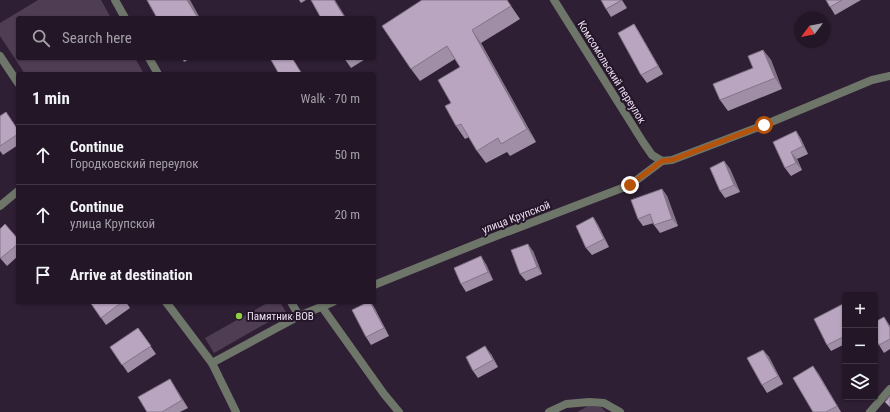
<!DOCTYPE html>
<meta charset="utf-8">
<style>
body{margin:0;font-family:"Roboto Condensed",sans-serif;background:#2b202f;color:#f1f3f6}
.controls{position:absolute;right:12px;bottom:12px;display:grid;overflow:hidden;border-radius:4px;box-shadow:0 1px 3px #0004}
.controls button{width:36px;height:36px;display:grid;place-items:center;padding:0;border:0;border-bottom:1px solid #403644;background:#231727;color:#f1f3f6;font:20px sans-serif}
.compass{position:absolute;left:794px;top:12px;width:36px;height:36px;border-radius:50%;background:#231727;box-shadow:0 1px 3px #0004;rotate:238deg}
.stop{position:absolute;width:12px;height:12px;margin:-9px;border:3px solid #b45309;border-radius:50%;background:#fff}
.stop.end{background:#b45309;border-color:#fff;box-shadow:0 1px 4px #0008}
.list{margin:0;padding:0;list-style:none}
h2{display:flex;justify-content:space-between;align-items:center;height:52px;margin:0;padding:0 16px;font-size:17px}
h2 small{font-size:13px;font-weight:400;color:#a39fa7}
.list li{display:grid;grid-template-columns:26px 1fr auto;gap:12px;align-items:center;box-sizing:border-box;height:60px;padding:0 16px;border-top:1px solid #403644}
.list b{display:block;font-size:15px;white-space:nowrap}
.list p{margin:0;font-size:13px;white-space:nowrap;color:#a39fa7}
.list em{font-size:13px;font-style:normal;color:#a39fa7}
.icon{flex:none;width:22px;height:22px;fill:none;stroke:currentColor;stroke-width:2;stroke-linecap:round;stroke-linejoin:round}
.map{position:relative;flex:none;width:890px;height:412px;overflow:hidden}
.search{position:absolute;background:#231727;box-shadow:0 1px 3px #0004;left:16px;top:16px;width:360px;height:44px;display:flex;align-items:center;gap:10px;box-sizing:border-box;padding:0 14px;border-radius:4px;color:#a39fa7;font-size:15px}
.panel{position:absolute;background:#231727;box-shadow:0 1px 3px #0004;left:16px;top:72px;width:360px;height:232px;border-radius:4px}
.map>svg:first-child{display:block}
.green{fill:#4e3d53}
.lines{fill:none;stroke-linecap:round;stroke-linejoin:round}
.lane{stroke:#6e7569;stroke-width:8}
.street{stroke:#6e7569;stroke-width:8}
.wall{fill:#9f8ea5}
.shaded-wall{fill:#827486}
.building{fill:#b9a5c0;stroke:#827486}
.route{stroke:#b45309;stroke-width:5}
.poi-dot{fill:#8ece43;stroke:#25152a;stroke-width:1.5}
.labels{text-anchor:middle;stroke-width:4;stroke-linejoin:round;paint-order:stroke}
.street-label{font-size:11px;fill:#e9deec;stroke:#25152a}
.poi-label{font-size:11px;fill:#e9deec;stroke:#25152a;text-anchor:start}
</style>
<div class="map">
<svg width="890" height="412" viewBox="0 0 890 412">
<rect width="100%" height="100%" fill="#2f1f34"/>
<g class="green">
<polygon points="38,0 101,0 111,18 18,18 18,58 135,58 144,74 25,74 0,36 0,23"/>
<polygon points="269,302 280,302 286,312 214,353 205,338"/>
<polygon points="588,406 601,407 606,412 577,412"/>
</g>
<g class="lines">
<g class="lane">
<polyline points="322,307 384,394 399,412"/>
<polyline points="549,412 566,404 589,402 604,403 620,412"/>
</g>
<g class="street">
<polyline points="115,0 125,18"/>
<polyline points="554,0 643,142 652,155 662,161 672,160 764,125 872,80 890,76"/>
<polyline points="0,56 18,83"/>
<polyline points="149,58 158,74"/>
<polyline points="0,206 18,191"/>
<polyline points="374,285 486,240 630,185 662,161"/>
<polyline points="166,302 212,363 236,412"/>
<polyline points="291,302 299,316"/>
<polyline points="212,363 299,316 333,302"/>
<polyline points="870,412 890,389"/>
</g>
</g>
<g class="wall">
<polygon points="299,0 306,0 301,3"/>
<polygon points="507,0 520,19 481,43 536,142 510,156 507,152 486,163 477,151 469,137 465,139 456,126 451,103 460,67 455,59 420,81 411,69"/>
<polygon points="622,0 627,8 611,17 606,9"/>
<polygon points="826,0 861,0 835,15"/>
<polygon points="634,24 639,32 663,74 647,83 641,75"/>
<polygon points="763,50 771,60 782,89 728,111 720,100 753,68"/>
<polygon points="182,58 191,58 184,62"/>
<polygon points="344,58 367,58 351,68"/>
<polygon points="0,116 18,130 18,145 3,155 0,151"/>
<polygon points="796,131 801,139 808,154 797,159 802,170 791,176 785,168"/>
<polygon points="724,161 730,169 740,192 725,198 720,191"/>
<polygon points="662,189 667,196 678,226 660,233 654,225 654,223 643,226 638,219"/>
<polygon points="593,217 598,225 609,247 592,255 586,248"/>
<polygon points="0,229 18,239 18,256 7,266 0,258"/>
<polygon points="533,251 542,274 526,281 520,274"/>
<polygon points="486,264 493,280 466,292 461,284"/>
<polygon points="90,302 126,302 130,308 106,325"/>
<polygon points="371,302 375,309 389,336 371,345 366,337"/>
<polygon points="845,303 845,344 831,351 827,345"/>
<polygon points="884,317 890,326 890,349 884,353 879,345"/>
<polygon points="138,328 156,354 128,373 110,347"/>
<polygon points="763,350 769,357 783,384 767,393 762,385"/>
<polygon points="491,354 498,367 478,378 473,371"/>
<polygon points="818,373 841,412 813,412"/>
<polygon points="170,379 188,408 180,412 147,412"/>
</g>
<g class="shaded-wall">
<polygon points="187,0 190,0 200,18 198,18"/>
<polygon points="334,0 335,0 346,18 345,18"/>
<polygon points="634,24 639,32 663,74 658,66"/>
<polygon points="472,30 481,43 536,142 527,129"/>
<polygon points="763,50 771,60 782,89 775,78"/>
<polygon points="796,131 801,139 808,154 803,146"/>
<polygon points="791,152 797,159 802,170 796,163"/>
<polygon points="724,161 730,169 740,192 734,185"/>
<polygon points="662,189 667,196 678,226 672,219"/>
<polygon points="593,217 598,225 609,247 604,239"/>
<polygon points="528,244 533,251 542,274 537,267"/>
<polygon points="481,256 486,264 493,280 488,272"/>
<polygon points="370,302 375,309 389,336 384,328"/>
<polygon points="485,346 491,354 498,367 493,360"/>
<polygon points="763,350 769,357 783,384 778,376"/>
<polygon points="813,366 818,373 841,412 837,406"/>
<polygon points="170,379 175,387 188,408 182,400"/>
</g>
<g class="building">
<polygon points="147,0 187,0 198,18 157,18"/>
<polygon points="311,0 334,0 345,18 321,18"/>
<polygon points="422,0 507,0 511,6 472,30 527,129 501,144 498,138 477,151 461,124 456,126 445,106 451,103 438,80 460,67 447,46 411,69 382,26"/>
<polygon points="601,0 622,0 606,9"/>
<polygon points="826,0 842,0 830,7"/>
<polygon points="634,24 658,66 641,75 618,33"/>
<polygon points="763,50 775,78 720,100 713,84 753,68 748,56"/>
<polygon points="270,58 292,58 302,74 279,74"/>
<polygon points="6,112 18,130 18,134 0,146 0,116"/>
<polygon points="796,131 803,146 791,152 796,163 785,168 773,142"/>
<polygon points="724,161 734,185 720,191 710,168"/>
<polygon points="662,189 672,219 654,225 650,214 638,219 631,200"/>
<polygon points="593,217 604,239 586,248 576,226"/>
<polygon points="5,224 18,239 18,244 1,258 0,257 0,229"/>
<polygon points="528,244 537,267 520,274 511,250"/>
<polygon points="481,256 488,272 461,284 454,268"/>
<polygon points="90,302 122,302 101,318"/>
<polygon points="368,302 370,302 384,328 366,337 352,310"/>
<polygon points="845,303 845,328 843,329 845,333 845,336 827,345 814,319"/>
<polygon points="884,317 890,328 890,339 879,345 875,338 875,322"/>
<polygon points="138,328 151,346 122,365 110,347"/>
<polygon points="485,346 493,360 473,371 466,357"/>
<polygon points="763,350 778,376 762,385 747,358"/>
<polygon points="813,366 837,406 826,412 813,412 793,378"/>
<polygon points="170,379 182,400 162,412 147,412 138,397"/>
<polygon points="890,396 890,407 885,402"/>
</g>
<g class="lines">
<polyline class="route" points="630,185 662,161 672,160 764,125"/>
</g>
<circle class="poi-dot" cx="239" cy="316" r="4"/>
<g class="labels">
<g class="street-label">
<text transform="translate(612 72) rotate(58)" y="4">Комсомольский переулок</text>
<text transform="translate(516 217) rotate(-21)" y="4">улица Крупской</text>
</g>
<g class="poi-label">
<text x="247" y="320">Памятник ВОВ</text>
</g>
</g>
</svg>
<div class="controls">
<button>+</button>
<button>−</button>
<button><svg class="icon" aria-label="layers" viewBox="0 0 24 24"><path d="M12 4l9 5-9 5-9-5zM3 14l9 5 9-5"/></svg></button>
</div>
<svg class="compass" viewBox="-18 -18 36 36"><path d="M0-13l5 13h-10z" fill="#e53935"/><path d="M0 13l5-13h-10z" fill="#a39fa7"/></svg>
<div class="stop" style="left:764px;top:125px"></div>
<div class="stop end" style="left:630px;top:185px"></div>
<div class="search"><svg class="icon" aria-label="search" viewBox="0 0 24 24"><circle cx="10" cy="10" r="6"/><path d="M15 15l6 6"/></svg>Search here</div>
<section class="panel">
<h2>1 min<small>Walk · 70 m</small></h2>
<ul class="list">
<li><svg class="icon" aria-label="ahead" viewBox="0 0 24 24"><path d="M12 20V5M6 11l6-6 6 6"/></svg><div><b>Continue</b><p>Городковский переулок</p></div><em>50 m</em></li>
<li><svg class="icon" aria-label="ahead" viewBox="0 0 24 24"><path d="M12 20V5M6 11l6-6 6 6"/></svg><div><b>Continue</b><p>улица Крупской</p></div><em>20 m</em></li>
<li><svg class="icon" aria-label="arrive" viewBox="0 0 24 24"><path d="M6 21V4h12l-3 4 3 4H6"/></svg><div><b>Arrive at destination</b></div></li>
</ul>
</section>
</div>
